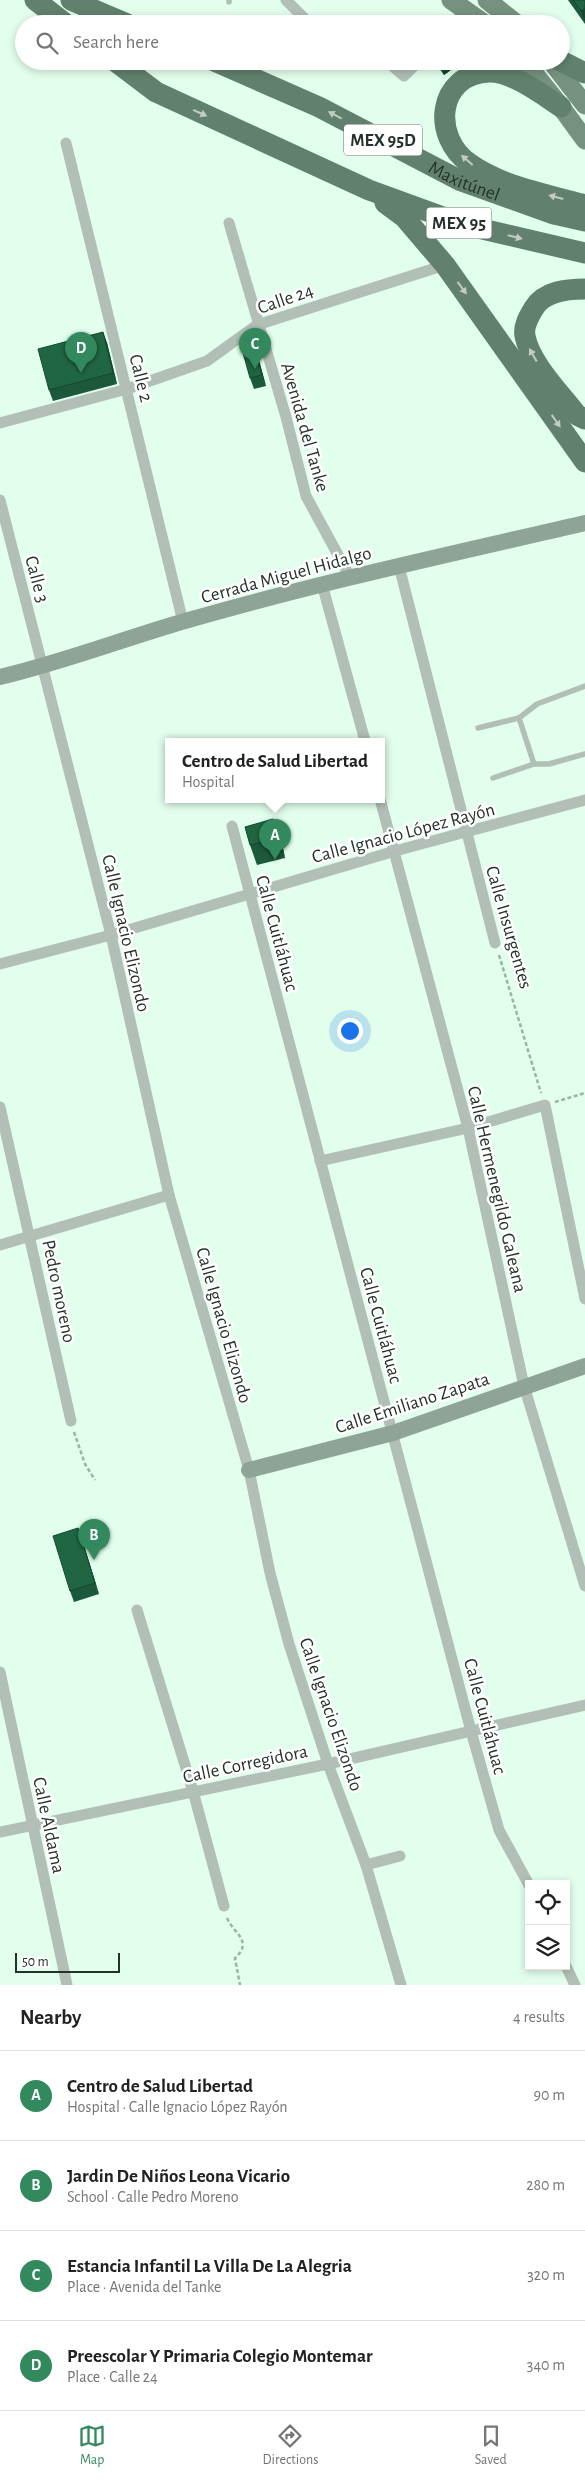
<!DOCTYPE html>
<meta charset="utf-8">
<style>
body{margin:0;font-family:"Alegreya Sans",sans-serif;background:#f6f6f6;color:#222}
.controls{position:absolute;right:15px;bottom:15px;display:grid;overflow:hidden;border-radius:0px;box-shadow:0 2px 8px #0003}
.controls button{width:45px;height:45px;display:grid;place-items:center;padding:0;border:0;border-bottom:1px solid #e0e0e0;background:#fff;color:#222;font:25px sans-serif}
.scale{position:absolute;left:15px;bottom:12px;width:105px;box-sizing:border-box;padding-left:5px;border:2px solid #25322a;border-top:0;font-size:14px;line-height:18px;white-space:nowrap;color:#25322a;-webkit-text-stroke:4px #fff;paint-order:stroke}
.you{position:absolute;left:349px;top:1030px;width:18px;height:18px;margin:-12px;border:4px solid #fff;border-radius:50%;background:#1a73e8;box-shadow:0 0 0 8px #1a73e833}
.badge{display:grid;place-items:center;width:32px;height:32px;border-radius:50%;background:#32895d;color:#fff;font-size:16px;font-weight:700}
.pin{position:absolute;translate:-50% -41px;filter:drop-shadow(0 1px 2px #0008)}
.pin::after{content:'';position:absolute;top:26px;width:18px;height:15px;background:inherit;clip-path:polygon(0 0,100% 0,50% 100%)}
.popup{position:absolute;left:165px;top:738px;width:220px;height:65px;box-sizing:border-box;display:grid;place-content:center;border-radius:0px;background:#fff;filter:drop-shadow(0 1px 4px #0005);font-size:16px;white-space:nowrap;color:#767676}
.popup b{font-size:19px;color:#222}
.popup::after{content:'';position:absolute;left:50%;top:100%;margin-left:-10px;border:10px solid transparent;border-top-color:#fff}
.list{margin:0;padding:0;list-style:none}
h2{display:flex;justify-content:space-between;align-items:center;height:65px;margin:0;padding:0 20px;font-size:21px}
h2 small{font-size:16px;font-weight:400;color:#767676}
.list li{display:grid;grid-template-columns:32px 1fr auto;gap:15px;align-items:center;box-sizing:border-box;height:90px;padding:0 20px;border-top:1px solid #e0e0e0}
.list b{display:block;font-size:19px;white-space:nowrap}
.list p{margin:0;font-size:16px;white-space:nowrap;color:#767676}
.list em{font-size:16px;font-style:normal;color:#767676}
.icon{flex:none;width:28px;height:28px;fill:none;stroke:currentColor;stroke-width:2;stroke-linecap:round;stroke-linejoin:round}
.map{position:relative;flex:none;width:585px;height:1985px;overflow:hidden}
.search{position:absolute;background:#fff;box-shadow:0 2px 8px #0003;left:15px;right:15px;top:15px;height:55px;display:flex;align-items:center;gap:12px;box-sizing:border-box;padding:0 18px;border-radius:28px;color:#767676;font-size:19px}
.sheet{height:425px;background:#fff}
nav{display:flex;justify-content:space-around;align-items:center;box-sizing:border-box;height:70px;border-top:1px solid #e0e0e0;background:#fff;font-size:14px;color:#767676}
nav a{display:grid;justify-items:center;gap:2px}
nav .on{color:#32895d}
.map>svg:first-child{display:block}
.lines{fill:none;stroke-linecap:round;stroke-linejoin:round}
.path{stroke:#9db3a5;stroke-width:2.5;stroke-dasharray:4 2.5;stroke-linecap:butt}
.lane{stroke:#b1bfb6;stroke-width:5.5}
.street{stroke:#b1bfb6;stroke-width:11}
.secondary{stroke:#8fa497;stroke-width:16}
.primary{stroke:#769180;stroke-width:19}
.highway{stroke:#61806d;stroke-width:21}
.wall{fill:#1c583a}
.shaded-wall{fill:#16472f}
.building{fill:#206643;stroke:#16472f}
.oneway{fill:#c0ccc5}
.labels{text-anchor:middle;stroke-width:5;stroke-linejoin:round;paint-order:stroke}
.shield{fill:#fff;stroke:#66706a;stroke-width:1}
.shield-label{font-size:18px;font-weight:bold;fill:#25322a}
.street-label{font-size:19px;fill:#25322a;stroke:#fff}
</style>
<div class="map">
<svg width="585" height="1985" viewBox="0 0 585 1985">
<rect width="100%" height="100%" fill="#e2feec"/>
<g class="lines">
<g class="path">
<polyline points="499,955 541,1093"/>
<polyline points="555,1102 585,1093"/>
<polyline points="74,1432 85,1464 95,1480"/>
<path d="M227,1918C233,1933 254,1941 235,1958L240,1985"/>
</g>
<g class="lane">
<polyline points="229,0 229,2"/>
<polyline points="585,686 537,704 519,718 534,764 549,764 585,754"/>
<polyline points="478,728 519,718"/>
<polyline points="493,778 534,764"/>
</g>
<g class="street">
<polyline points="286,0 310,24"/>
<polyline points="453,24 466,9"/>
<polyline points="369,61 376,64 389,63 404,76 419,61"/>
<polyline points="66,143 183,622"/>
<polyline points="229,223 286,417 306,496 350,577"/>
<polyline points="0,423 127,389 207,361 257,325 445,265"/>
<polyline points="0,500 111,935 169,1195 249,1470 270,1573 289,1644 328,1764 366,1865 401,1985"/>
<polyline points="399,566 495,943"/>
<polyline points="322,584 365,741"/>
<polyline points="380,799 468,1128 524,1386 585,1586"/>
<polyline points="232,826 471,1731 499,1830 529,1885"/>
<polyline points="0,964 111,935 395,851 585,800"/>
<polyline points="0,1107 71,1421"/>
<polyline points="320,1161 468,1128 545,1105 585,1299"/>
<polyline points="0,1245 169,1195"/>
<polyline points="137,1610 193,1791 224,1906"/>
<polyline points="0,1672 67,1985"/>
<polyline points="0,1832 328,1764 585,1705"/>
<polyline points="366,1865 400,1856"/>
<polyline points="566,1966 575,1985"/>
</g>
<g class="secondary">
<path d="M0,677C63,662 123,639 185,621C317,583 451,554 585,523"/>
<polyline points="249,1470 393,1433 585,1366"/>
</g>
<g class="primary">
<polyline points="451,0 485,24"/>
<polyline points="487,0 517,24"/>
<polyline points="524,61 561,107 585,140"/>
<polyline points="551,61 585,105"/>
</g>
<g class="highway">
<polyline points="35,0 66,24"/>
<polyline points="71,0 127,24"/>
<polyline points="115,61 156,92 369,190 465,225 585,253"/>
<path id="s1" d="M214,61L319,107L459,180L554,214L585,221"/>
<polyline points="561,61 585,73"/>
<path d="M561,107C543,95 511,71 489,72C437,74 431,137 470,164C503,187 546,194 585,205"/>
<polyline points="385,203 404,217 445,265 585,462"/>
<path d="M585,289C567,289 544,291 534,308C529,316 523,326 525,336C530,363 561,394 577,415L585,419"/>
</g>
</g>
<g class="wall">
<polygon points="568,0 585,0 585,24"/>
<polygon points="434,61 459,61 459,64 444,75"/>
<polygon points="103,332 107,343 117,384 53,401 49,390"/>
<polygon points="251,335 255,346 266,386 254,389 250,378"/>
<polygon points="273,819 281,839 285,858 257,865 250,845"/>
<polygon points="82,1539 99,1594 74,1602 70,1591"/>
</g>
<g class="shaded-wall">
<polygon points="585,8 585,23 581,11"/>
<polygon points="444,61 459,61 459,64 444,75 440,64"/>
<polygon points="103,332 107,343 117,384 113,373"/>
<polygon points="251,335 255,346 266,386 262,375"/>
<polygon points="273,819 281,839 285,858 278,838"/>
<polygon points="78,1528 82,1539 99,1594 95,1583"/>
</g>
<g class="building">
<polygon points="573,0 585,0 585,8 581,11"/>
<polygon points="103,332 113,373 49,390 38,349"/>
<polygon points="251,335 262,375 250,378 240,342"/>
<polygon points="273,819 278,838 250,845 245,827"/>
<polygon points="78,1528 95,1583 70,1591 53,1536"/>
</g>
<defs><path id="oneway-solid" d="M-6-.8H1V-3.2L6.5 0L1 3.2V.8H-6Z" transform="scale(1.25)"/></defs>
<g class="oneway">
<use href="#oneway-solid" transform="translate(200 113) rotate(24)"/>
<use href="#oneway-solid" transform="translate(335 115) rotate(-152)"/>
<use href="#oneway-solid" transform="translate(467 160) rotate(-139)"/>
<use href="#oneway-solid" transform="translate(556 197) rotate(-165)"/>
<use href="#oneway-solid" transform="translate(515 237) rotate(14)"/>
<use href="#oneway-solid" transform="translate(462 288) rotate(54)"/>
<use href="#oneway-solid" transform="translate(533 355) rotate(-120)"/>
<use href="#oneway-solid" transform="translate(556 421) rotate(55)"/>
</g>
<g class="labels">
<g class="shield">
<rect x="344" y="124.5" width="78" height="31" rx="4"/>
<rect x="426.5" y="207.5" width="65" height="31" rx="4"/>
</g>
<g class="shield-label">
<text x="383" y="146">MEX 95D</text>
<text x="459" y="229">MEX 95</text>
</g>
<g class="street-label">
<text dy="7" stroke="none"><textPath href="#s1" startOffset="278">Maxitúnel</textPath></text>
<text transform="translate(285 298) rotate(-19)" y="7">Calle 24</text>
<text transform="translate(142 378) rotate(76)" y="7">Calle 2</text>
<text transform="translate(306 427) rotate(74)" y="7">Avenida del Tanke</text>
<text transform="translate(286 574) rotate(-15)" y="7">Cerrada Miguel Hidalgo</text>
<text transform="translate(38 579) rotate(75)" y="7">Calle 3</text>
<text transform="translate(403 832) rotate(-15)" y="7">Calle Ignacio López Rayón</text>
<text transform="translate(510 927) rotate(74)" y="7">Calle Insurgentes</text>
<text transform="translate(127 933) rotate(77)" y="7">Calle Ignacio Elizondo</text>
<text transform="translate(278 933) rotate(75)" y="7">Calle Cuitláhuac</text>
<text transform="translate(498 1189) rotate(77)" y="7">Calle Hermenegildo Galeana</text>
<text transform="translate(60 1291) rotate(78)" y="7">Pedro moreno</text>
<text transform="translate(225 1325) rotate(74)" y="7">Calle Ignacio Elizondo</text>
<text transform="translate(382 1325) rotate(75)" y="7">Calle Cuitláhuac</text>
<text transform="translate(412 1402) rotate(-18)" y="7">Calle Emiliano Zapata</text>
<text transform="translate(332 1714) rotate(71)" y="7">Calle Ignacio Elizondo</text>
<text transform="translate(486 1716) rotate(75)" y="7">Calle Cuitláhuac</text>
<text transform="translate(245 1763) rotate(-12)" y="7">Calle Corregidora</text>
<text transform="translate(50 1825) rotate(78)" y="7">Calle Aldama</text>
</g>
</g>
</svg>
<div class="controls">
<button><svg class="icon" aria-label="locate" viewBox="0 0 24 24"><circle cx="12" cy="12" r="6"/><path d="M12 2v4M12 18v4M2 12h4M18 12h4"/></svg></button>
<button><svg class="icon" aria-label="layers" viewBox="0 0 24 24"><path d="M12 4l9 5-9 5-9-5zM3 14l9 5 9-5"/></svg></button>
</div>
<div class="scale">50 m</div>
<div class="you"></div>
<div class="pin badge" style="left:275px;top:860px">A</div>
<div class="popup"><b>Centro de Salud Libertad</b>Hospital</div>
<div class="pin badge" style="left:94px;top:1560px">B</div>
<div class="pin badge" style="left:255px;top:369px">C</div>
<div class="pin badge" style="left:81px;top:373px">D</div>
<div class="search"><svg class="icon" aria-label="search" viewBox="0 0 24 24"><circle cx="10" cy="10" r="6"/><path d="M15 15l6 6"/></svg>Search here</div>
</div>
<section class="sheet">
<h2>Nearby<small>4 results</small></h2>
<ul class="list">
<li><span class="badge">A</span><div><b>Centro de Salud Libertad</b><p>Hospital · Calle Ignacio López Rayón</p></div><em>90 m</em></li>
<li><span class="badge">B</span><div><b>Jardin De Niños Leona Vicario</b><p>School · Calle Pedro Moreno</p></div><em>280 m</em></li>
<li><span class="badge">C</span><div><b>Estancia Infantil La Villa De La Alegria</b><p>Place · Avenida del Tanke</p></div><em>320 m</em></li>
<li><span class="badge">D</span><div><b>Preescolar Y Primaria Colegio Montemar</b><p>Place · Calle 24</p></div><em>340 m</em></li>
</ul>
</section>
<nav>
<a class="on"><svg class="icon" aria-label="map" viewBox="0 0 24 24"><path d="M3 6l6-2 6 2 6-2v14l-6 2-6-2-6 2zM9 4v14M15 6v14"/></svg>Map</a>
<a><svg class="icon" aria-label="directions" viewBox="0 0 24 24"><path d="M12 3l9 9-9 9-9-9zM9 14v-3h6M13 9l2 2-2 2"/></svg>Directions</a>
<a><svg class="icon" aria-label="saved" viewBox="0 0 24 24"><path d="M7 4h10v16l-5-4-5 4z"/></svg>Saved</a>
</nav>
